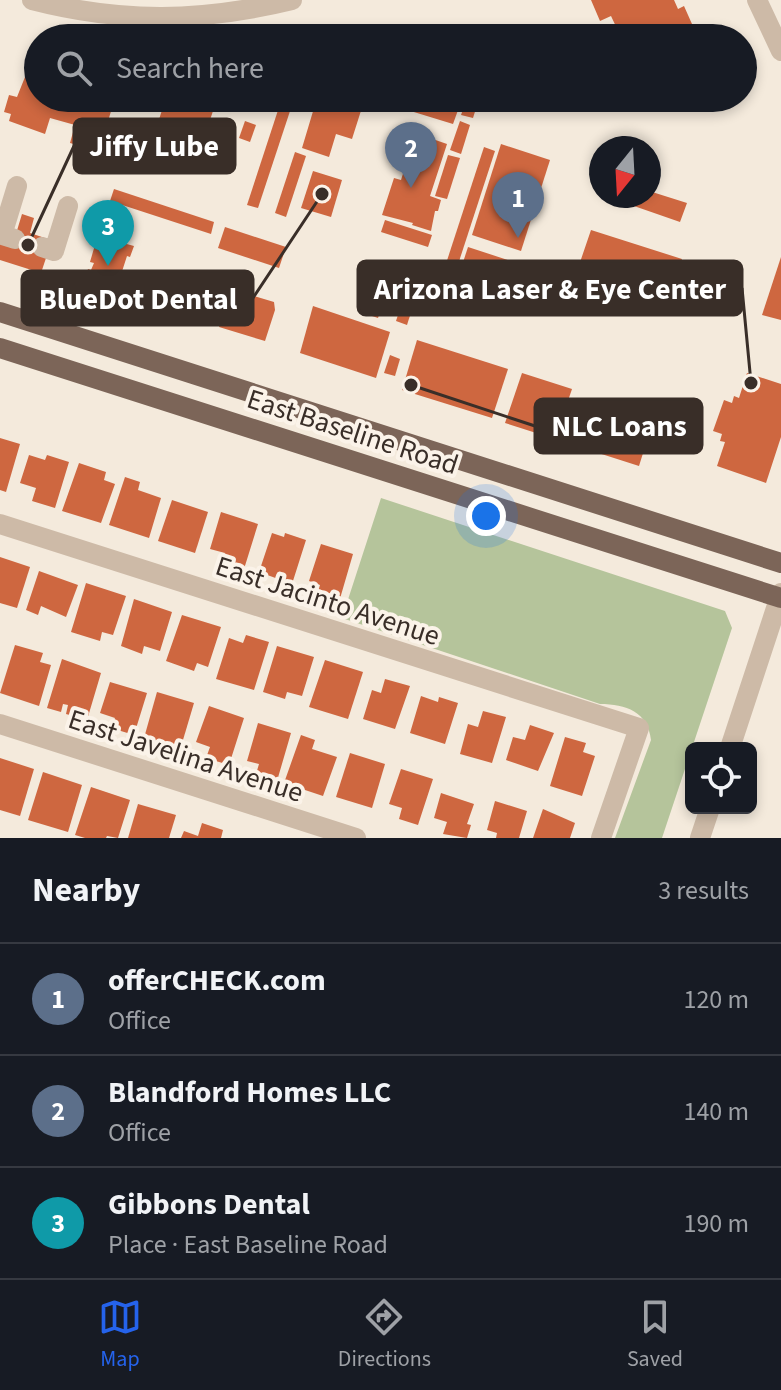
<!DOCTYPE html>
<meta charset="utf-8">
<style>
body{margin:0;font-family:"Source Sans 3",sans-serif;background:#20242c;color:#f1f3f6}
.controls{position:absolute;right:24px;bottom:24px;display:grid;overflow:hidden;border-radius:12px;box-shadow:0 4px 12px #0003}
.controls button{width:72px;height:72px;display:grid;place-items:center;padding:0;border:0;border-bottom:2px solid #363941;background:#171b24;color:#f1f3f6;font:40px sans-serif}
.compass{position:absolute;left:589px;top:136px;width:72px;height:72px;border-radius:50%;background:#171b24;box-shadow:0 4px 12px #0003;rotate:198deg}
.you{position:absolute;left:486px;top:516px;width:28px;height:28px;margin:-20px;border:6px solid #fff;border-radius:50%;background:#1a73e8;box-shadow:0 0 0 12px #1a73e833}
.badge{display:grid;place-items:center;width:52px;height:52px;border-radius:50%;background:#2563eb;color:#fff;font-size:26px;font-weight:700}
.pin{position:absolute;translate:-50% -66px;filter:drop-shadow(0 2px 4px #0008)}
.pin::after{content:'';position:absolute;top:42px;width:28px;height:24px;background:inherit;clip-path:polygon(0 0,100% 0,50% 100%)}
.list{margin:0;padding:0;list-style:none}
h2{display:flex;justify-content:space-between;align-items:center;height:104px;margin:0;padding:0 32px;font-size:34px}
h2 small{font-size:26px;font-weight:400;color:#9ea1a6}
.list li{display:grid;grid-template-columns:52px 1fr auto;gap:24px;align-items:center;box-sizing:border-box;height:112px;padding:0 32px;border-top:2px solid #363941}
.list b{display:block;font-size:30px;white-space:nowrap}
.list p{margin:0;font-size:26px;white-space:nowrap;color:#9ea1a6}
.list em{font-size:26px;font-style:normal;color:#9ea1a6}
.icon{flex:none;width:44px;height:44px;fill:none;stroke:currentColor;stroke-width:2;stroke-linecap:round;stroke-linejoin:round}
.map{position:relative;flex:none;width:781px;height:838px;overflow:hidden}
.search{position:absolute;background:#171b24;box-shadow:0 4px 12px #0003;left:24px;right:24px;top:24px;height:88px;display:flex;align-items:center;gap:20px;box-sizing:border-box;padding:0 28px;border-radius:44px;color:#9ea1a6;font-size:30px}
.sheet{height:440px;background:#171b24}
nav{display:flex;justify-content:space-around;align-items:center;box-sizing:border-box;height:112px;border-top:2px solid #363941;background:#171b24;font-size:22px;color:#9ea1a6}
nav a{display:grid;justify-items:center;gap:4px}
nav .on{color:#2563eb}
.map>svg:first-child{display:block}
.green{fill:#b5c49b}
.building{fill:#ce6740}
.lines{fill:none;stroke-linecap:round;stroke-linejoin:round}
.minor{stroke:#cdbaa7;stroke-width:20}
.major{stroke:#7c6558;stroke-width:20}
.labels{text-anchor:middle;stroke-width:8;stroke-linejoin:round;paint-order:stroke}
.street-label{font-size:28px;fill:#392e28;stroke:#fbf3e9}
.leader{fill:none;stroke:#392e28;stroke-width:3}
.callout-dot{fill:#392e28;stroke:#fbf3e9;stroke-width:3}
.callout{fill:#392e28;stroke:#392e28;stroke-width:3}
.callout-label{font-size:30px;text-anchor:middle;font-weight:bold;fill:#fff}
</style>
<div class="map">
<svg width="781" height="838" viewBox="0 0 781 838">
<rect width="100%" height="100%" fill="#f4eadc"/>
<path class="green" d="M381,498L725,611L732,628L662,838H615L651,740C648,712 626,704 600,704L342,618Z"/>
<g class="building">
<polygon points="591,0 674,0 678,9 684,6 692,24 687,27 692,38 614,38 620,35 611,16 600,21"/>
<polygon points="32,73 38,75 38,98 115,98 99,151 70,143 75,125 50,118 45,134 9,121 11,114 4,112 9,95 17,97 25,77 31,78"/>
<polygon points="166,98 217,98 195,168 148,153"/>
<polygon points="282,98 294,99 258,208 247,205"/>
<polygon points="317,98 365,98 352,139 336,134 329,157 302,148"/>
<polygon points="408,98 458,98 462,99 453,124 404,109"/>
<polygon points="466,101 477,105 473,118 461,115"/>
<polygon points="245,121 256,125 250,142 239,138"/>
<polygon points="460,121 470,125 461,154 450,150"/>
<polygon points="421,135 447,144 430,196 441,200 438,211 435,211 431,231 412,225 413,223 382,215 394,178 401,180 414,139 419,141"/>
<polygon points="501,144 550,160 521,251 472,235"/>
<polygon points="484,147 495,151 451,286 440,282"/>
<polygon points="295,152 306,156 286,217 275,213"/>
<polygon points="448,155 460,158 447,199 435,196"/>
<polygon points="313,171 342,180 331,217 301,208"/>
<polygon points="114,189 214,222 211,234 110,201"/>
<polygon points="649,191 687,203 680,222 634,206 637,196 649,196"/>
<polygon points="22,214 34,218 30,233 45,238 46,258 41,273 0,260 0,243 12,247"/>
<polygon points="385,220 432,235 428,247 381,232"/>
<polygon points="225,227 286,247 279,268 218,248"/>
<polygon points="591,230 682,259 666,307 643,299 642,303 636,301 633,310 601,300 604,291 598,289 599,284 575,277"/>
<polygon points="97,238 122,246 123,243 134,246 130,257 127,256 115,293 83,283 88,269 91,270 94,263 90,262"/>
<polygon points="468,247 517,263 501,313 452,296"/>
<polygon points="781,257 781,320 762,315"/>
<polygon points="163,271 206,285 194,322 131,299 139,274 159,281"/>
<polygon points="409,281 420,284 407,325 396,321"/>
<polygon points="234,290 274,302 275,310 265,341 219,327 221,321 224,321 226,314 223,314 224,310 227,311"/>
<polygon points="371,299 383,303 378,318 366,314"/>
<polygon points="313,306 390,332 376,378 300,353"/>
<polygon points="417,340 508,369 492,418 402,390"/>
<polygon points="390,355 400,359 395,376 384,373"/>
<polygon points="522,373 572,389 555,439 505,423"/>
<polygon points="747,373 781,384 781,437 766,483 717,466 725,442 720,441 722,434 713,431 724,400 732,403 734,396 739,398"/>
<polygon points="605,399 655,415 639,466 589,450"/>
<polygon points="0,438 20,444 6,492 0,490"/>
<polygon points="29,455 45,460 47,455 69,462 55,508 32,501 36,488 20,483"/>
<polygon points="79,463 106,472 104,480 115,484 101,523 62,511"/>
<polygon points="125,477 140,482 138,490 161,498 149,538 109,525"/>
<polygon points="172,500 208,512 195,553 158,541"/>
<polygon points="221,512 258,524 244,569 222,561 225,553 210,549"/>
<polygon points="272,533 284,537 285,533 306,540 292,584 259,572"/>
<polygon points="321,544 353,554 339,602 317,595 320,585 309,581"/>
<polygon points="0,557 30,567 17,608 0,603"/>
<polygon points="39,571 78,585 66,617 41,606 38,615 26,610"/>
<polygon points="86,583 126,596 113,635 102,632 100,641 71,632"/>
<polygon points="134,599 172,612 160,651 144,646 142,654 121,646"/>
<polygon points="182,615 221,627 208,667 197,663 194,671 166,661"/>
<polygon points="246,635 269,642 254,690 216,679 229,638 243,643"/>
<polygon points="15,645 43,653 40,662 51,665 39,706 0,693"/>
<polygon points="277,646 314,657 302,696 287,692 285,699 263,692"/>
<polygon points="62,659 101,673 87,720 66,714 68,705 63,704 61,712 47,708"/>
<polygon points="325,660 363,672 348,719 309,707"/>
<polygon points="385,679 410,686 395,729 363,719 372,690 381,693"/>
<polygon points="110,682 147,693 134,735 111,728 115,718 100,713"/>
<polygon points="157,692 194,703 180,750 144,738"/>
<polygon points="421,696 438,702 439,697 458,703 445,744 410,733"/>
<polygon points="209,706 244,718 229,765 206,758 210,747 196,742"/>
<polygon points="483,711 506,717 492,763 460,754 468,724 478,727"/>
<polygon points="258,723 291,733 277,781 256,774 259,764 247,761"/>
<polygon points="530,725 554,733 538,771 506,760 513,737 525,740"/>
<polygon points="301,735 315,740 312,749 337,757 323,796 284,783"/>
<polygon points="565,737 586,743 583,752 595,756 582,796 550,786"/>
<polygon points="350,753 385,764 372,808 336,797"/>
<polygon points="0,758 34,769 20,816 0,810"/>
<polygon points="401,769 433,779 418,825 399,819 402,808 389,804"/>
<polygon points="43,772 82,785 68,832 28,820"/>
<polygon points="91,787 130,800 118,838 107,836 106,838 85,838 75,835"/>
<polygon points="441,793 474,804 467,824 471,825 467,838 443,834 447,822 434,818"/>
<polygon points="495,801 527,811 519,838 496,838 497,833 487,830"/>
<polygon points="138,804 176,815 169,838 128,838"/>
<polygon points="543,809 575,823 570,838 533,838"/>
<polygon points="202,823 223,830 221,838 181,838 184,831 198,836"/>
</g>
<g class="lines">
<g class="minor">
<path d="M32,0C121,23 202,22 292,0"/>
<polyline points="757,0 781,51"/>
<polyline points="15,239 2,235 17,186"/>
<polyline points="42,247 54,251 68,206"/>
<polyline points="0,524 639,728 601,838"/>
<polyline points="0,724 356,838"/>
<polyline points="730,748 781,593"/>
<polyline points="700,838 710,808"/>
</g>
<g class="major">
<polyline points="0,312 781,563"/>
<polyline points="0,348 781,598"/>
</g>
</g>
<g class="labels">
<g class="street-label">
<text transform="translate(353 431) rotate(18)" y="10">East Baseline Road</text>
<text transform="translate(328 600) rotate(18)" y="10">East Jacinto Avenue</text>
<text transform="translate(186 755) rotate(18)" y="10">East Javelina Avenue</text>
</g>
</g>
<path class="leader" d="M28 245L74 146M751 383L742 288M322 194L253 298M411 385L535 426"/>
<g class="callout-dot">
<circle cx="28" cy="245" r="8"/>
<circle cx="751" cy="383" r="8"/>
<circle cx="322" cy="194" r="8"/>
<circle cx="411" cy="385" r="8"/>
</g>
<g class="callout">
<rect x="74" y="119" width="161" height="54" rx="8"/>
<rect x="358" y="261" width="384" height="54" rx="8"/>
<rect x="22" y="271" width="231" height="54" rx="8"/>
<rect x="535" y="399" width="167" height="54" rx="8"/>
</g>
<g class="callout-label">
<text x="154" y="156">Jiffy Lube</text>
<text x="550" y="299">Arizona Laser &amp; Eye Center</text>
<text x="138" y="309">BlueDot Dental</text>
<text x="619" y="436">NLC Loans</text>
</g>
</svg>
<div class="controls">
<button><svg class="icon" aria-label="locate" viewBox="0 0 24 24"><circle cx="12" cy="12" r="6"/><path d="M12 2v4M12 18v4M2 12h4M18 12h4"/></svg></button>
</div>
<svg class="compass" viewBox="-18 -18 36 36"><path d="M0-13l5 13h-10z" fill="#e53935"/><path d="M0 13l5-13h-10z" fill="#9ea1a6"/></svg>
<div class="you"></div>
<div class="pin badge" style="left:518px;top:238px;background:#5c6f8a">1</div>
<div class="pin badge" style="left:411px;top:188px;background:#5c6f8a">2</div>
<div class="pin badge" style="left:108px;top:266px;background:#0f9aa8">3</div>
<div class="search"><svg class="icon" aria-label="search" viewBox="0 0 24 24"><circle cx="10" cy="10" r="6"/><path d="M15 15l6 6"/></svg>Search here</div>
</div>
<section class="sheet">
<h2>Nearby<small>3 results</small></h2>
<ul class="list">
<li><span class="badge" style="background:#5c6f8a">1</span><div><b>offerCHECK.com</b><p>Office</p></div><em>120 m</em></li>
<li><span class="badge" style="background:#5c6f8a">2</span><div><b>Blandford Homes LLC</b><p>Office</p></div><em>140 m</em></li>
<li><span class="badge" style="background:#0f9aa8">3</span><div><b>Gibbons Dental</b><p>Place · East Baseline Road</p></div><em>190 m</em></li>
</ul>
</section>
<nav>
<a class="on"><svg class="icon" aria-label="map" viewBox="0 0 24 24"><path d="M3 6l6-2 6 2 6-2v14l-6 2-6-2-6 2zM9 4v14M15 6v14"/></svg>Map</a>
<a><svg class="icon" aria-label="directions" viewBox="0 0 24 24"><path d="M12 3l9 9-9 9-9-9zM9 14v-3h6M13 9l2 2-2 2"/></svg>Directions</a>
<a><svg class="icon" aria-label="saved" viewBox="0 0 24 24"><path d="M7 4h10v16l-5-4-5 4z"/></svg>Saved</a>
</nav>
